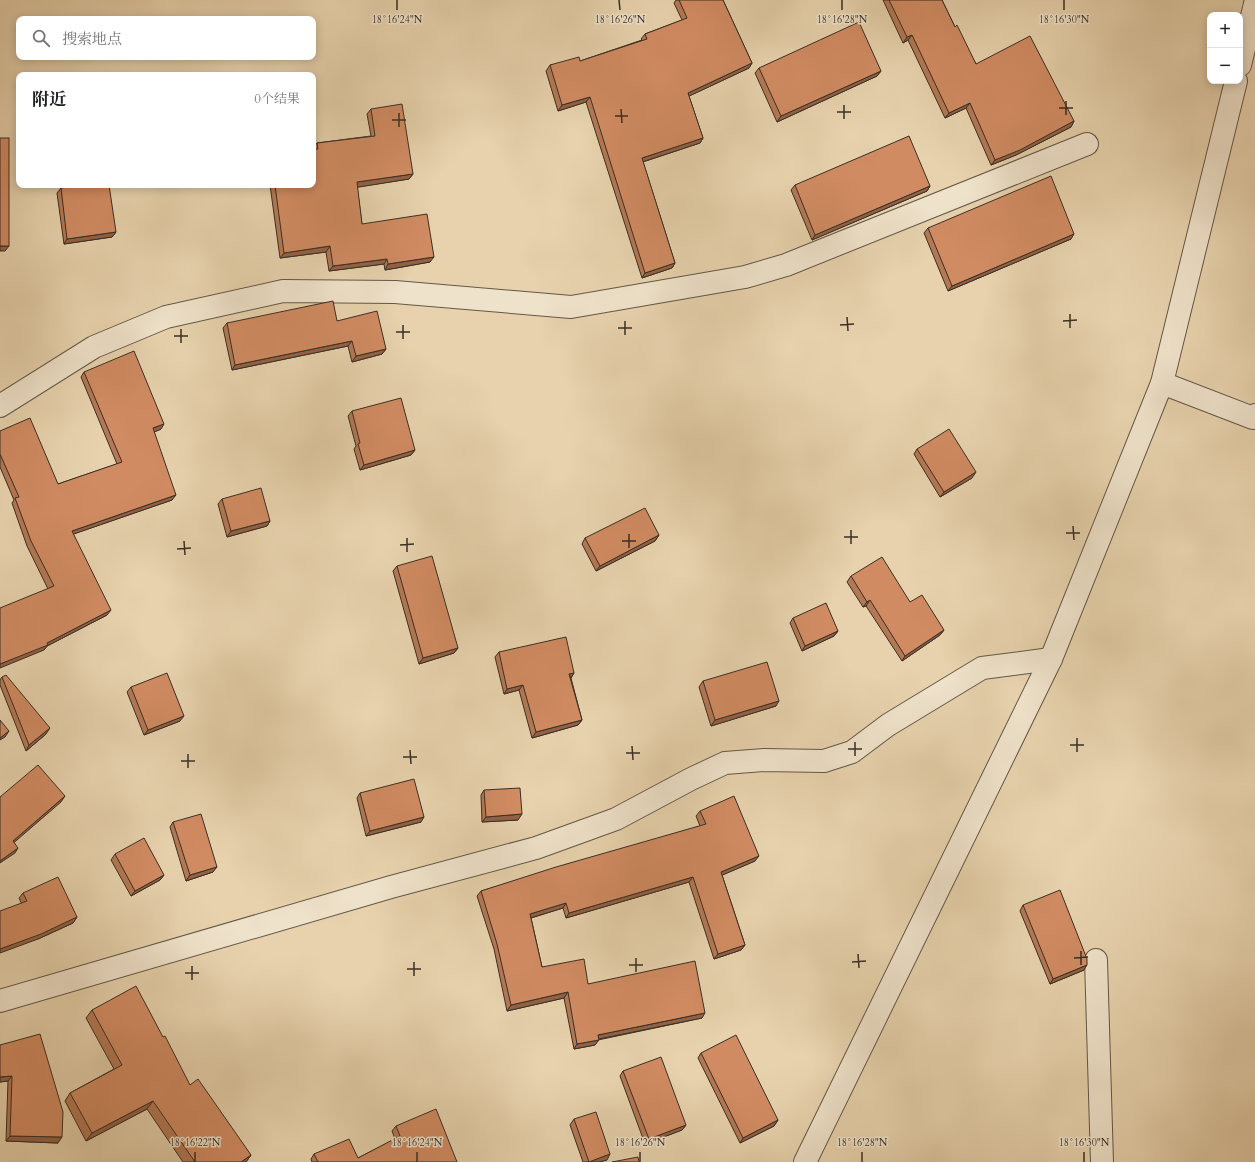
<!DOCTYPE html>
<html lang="zh">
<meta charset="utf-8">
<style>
body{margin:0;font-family:Cardo,"Noto Serif SC",serif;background:#f2f2f2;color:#202124}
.controls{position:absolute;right:12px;top:12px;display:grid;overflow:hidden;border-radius:8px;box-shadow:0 2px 10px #0003}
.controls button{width:36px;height:36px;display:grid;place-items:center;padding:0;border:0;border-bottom:1px solid #e0e0e0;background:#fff;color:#202124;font:20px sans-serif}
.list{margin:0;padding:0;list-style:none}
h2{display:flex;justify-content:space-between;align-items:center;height:52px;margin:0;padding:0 16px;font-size:17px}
h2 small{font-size:13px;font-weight:400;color:#757577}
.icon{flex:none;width:22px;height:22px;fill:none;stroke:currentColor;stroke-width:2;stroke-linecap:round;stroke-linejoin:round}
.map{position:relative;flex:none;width:1255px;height:1162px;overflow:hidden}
.search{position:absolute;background:#fff;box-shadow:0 2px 10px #0003;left:16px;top:16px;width:300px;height:44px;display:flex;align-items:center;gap:10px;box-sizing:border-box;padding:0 14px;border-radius:8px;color:#757577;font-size:15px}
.panel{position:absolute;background:#fff;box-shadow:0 2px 10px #0003;left:16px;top:72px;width:300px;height:116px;border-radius:8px}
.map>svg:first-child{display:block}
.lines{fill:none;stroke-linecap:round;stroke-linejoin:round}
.minor-casing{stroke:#645847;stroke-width:24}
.minor{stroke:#efe2ca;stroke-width:22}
.wall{fill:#b47854;stroke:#392f25}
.shaded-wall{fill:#926145;stroke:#392f25}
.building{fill:#d18b62;stroke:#392f25}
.ticks{fill:none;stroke:#392f25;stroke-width:1.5}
.ticks-label{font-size:10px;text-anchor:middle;fill:#392f25;stroke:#efe2ca;stroke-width:3;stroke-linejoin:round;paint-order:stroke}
</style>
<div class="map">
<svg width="1255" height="1162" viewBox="0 0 1255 1162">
<rect width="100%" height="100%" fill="#e7d2ad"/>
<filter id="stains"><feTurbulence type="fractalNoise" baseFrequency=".005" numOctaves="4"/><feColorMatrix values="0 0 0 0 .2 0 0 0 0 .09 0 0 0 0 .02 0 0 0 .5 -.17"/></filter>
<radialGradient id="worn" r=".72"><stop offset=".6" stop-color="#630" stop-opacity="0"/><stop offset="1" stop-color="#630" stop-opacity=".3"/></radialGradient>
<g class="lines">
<defs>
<g id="minor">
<polyline points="1240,65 1255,4"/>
<polyline points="1162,383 1253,418 1255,415"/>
<polyline points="0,406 94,347 166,317 283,291 395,292 571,307 745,277 786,265 1087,144"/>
<polyline points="1096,960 1102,1162"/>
<polyline points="0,1001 391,887 536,848 616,819 691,779 725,763 764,760 824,761 852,752 888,725 982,668 1051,659"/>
<polyline points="805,1162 1051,659 1162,383 1236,81"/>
</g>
</defs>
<use href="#minor" class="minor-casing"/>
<use href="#minor" class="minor"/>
</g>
<g class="wall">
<polygon points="676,0 723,0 752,63 749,68 689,96 703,138 700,143 643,162 675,263 672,268 642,278 586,102 558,111 546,71 550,65 580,61 642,40 641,39 645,34 682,20 674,3"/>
<polygon points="883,0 942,0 955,27 976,64 1074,121 1071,127 1016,155 991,165 966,108 945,118 908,40 903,43"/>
<polygon points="759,68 881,71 877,76 777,122 755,73"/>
<polygon points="371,109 413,174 409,179 357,187 362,224 430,262 385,270 384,264 329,271 326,252 280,258 270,185 313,185 313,149 317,143 371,136 367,114"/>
<polygon points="795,185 930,186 927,191 812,240 791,190"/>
<polygon points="61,188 116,232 112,237 64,244 57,193"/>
<polygon points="928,228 1071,239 948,291 924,233"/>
<polygon points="337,321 386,349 382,354 352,362 348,346 232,370 223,328 227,323"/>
<polygon points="84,372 161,429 154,432 172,500 73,534 107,615 47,646 44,650 48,589 27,546 12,503 14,500 0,467 0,431 58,484 117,464 81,377"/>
<polygon points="352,411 415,450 411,455 360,470 354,449 356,446 348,416"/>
<polygon points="917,449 972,478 940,497 914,454"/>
<polygon points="222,499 270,521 267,526 227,537 218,504"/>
<polygon points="659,535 655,541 596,571 582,544 585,538"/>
<polygon points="397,566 458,648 454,653 419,664 393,571"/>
<polygon points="851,576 910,602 944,630 940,635 902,661 866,606 863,607 847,582"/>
<polygon points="793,618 838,631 834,636 802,651 790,623"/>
<polygon points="499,652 574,673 571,678 582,720 578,725 532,738 519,690 504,694 495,657"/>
<polygon points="2,677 46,734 26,751 0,685 0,680"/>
<polygon points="703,681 776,706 711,726 699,687"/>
<polygon points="131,687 180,721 144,735 127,692"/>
<polygon points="484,790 518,820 482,822 481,795"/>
<polygon points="360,793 421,822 366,836 357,798"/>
<polygon points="700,811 755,861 722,875 745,945 741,950 714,959 689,882 566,918 563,908 531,918 542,967 588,984 702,1018 598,1040 595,1045 574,1049 564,998 507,1011 494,949 477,896 481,891 700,826 696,816"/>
<polygon points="173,822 213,872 186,881 170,827"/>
<polygon points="115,854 164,875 160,880 131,896 111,860"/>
<polygon points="23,893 77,917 73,923 38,939 19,898"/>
<polygon points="1023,905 1084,970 1050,984 1020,911"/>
<polygon points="92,1010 190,1085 251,1155 246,1162 183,1162 147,1109 86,1141 65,1101 70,1093 114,1069 86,1018"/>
<polygon points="0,1045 58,1143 6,1141 8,1081 0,1082"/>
<polygon points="701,1053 778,1120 774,1126 740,1143 698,1058"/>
<polygon points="623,1071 686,1125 682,1130 645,1144 620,1076"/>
<polygon points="574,1119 607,1160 599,1162 583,1162 570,1125"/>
<polygon points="396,1126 457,1162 312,1162 311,1159 314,1154 358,1158 395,1139 392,1131"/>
</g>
<g class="shaded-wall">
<polygon points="912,35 908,40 903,43 907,37"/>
<polygon points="752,63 749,68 685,98 688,93"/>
<polygon points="881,71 877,76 777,122 781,116"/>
<polygon points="590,97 586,102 558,111 562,105"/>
<polygon points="970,103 966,108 945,118 949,113"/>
<polygon points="1074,121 1071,127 1016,155 991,165 995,160"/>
<polygon points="703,138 700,143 639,163 642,158"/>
<polygon points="413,174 409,179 353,188 357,182"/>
<polygon points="930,186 927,191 812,240 815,235"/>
<polygon points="116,232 112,237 64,244 67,239"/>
<polygon points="1074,234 1071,239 948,291 952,286"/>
<polygon points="0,246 9,246 5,251 0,251"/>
<polygon points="330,246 326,252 280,258 284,253"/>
<polygon points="434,257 430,262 385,270 388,264"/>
<polygon points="387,259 384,264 329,271 333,266"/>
<polygon points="675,263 672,268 642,278 645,273"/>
<polygon points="352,341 348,346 232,370 235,365"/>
<polygon points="386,349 382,354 352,362 356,356"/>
<polygon points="164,424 161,429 150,434 153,428"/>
<polygon points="415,450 411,455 360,470 364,465"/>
<polygon points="976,472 972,478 940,497 944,492"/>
<polygon points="176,495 172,500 68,536 72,531"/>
<polygon points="270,521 267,526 227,537 231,531"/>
<polygon points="659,535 655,541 596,571 600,566"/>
<polygon points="870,600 866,606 863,607 867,602"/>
<polygon points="111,610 107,615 47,646 44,650 0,668 0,664 47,643"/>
<polygon points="944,630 940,635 902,661 905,656"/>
<polygon points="838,631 834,636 802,651 805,646"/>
<polygon points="458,648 454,653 419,664 423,658"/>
<polygon points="574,673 571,678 569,674"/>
<polygon points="523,685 519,690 504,694 507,689"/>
<polygon points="779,701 776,706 711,726 715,720"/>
<polygon points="184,716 180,721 144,735 148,730"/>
<polygon points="582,720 578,725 532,738 536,732"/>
<polygon points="50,728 46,734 26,751 29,745"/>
<polygon points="9,731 5,737 0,740 0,738"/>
<polygon points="65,796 61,802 10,846 13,841"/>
<polygon points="522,814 518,820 482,822 486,817"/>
<polygon points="424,817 421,822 366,836 370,831"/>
<polygon points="18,848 15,853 0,863 0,861"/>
<polygon points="759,856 755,861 718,877 721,872"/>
<polygon points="217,867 213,872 186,881 190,875"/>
<polygon points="164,875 160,880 131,896 135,891"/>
<polygon points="693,877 689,882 566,918 569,913"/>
<polygon points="566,903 563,908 527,919 530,914"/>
<polygon points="77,917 73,923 38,939 0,953 0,949"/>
<polygon points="745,945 741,950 714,959 718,954"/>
<polygon points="1087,965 1084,970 1050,984 1053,979"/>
<polygon points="568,992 564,998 507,1011 511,1005"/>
<polygon points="705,1013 702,1018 594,1040 598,1035"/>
<polygon points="599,1040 595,1045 574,1049 577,1044"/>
<polygon points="12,1076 8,1081 0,1082 0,1077"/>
<polygon points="153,1101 147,1109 86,1141 92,1133"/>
<polygon points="778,1120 774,1126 740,1143 743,1138"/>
<polygon points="686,1125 682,1130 645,1144 649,1139"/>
<polygon points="10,1136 62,1137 58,1143 6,1141"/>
<polygon points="610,1154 607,1160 599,1162 588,1162"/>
<polygon points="251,1155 246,1162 241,1162"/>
</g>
<g class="building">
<polygon points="679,0 723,0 752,63 688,93 703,138 642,158 675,263 645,273 590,97 562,105 550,65 579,57 580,61 647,39 645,34 687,18"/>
<polygon points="889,0 942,0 955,27 957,25 976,64 1030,36 1074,121 1020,150 995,160 970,103 949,113 912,35 907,37"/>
<polygon points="859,22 881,71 781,116 759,68"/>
<polygon points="402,104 413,174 357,182 362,224 427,214 434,257 388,264 387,259 333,266 330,246 284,253 275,185 313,185 313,149 318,149 317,143 375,136 371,109"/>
<polygon points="909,136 930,186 815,235 795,185"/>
<rect x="0" y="138" width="9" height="108"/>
<polygon points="1051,176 1074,234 952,286 928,228"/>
<polygon points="83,185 109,185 116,232 67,239 61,188"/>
<polygon points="333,301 337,321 377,311 386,349 356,356 352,341 235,365 227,323"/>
<polygon points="134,351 164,424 153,428 176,495 72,531 111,610 47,643 48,645 0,664 0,608 54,586 31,541 15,498 19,497 0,454 0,431 30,418 58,484 122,462 84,372"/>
<polygon points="401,398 415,450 364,465 358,444 360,443 352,411"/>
<polygon points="949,429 976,472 944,492 917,449"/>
<polygon points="261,488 270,521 231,531 222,499"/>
<polygon points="645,508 659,535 600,566 585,538"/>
<polygon points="432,556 458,648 423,658 397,566"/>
<polygon points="882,557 910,602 922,595 944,630 905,656 870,600 867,602 851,576"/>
<polygon points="826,603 838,631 805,646 793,618"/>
<polygon points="566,637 574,673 569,674 582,720 536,732 523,685 507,689 499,652"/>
<polygon points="767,662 779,701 715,720 703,681"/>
<polygon points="167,673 184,716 148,730 131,687"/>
<polygon points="6,675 50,728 29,745 2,677"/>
<polygon points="0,720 9,731 0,738"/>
<polygon points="38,765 65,796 13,841 18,848 0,861 0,797"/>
<polygon points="414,779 424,817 370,831 360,793"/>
<polygon points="520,788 522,814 486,817 484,790"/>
<polygon points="734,796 759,856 721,872 745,945 718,954 693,877 569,913 566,903 530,914 542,967 584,959 588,984 695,961 705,1013 598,1035 599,1040 577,1044 568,992 511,1005 497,944 481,891 556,867 706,824 700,811"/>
<polygon points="201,814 217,867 190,875 173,822"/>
<polygon points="144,838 164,875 135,891 115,854"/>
<polygon points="58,877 77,917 41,934 0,949 0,911 27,901 23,893"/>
<polygon points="1060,890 1087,959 1087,965 1053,979 1023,905"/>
<polygon points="136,986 163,1037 165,1036 190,1085 198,1079 251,1155 241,1162 195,1162 153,1101 92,1133 70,1093 122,1065 92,1010"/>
<polygon points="40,1034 63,1112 62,1137 10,1136 12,1076 0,1077 0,1045"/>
<polygon points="736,1035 778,1120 743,1138 701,1053"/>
<polygon points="661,1057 686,1125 649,1139 623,1071"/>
<polygon points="436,1109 457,1162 318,1162 314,1154 349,1139 358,1158 400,1136 396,1126"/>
<polygon points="596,1112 610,1154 589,1162 574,1119"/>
<polygon points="638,1157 639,1162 612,1162"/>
</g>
<path class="ticks" d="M397,0V10M619,0L620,10M842,0V10M1064,0V10M1066,101V115M844,105V119M1059,108H1073M621,109L622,123M837,112H851M399,113V127M615,116H628M392,120H406M1070,314V328M847,317L848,331M625,321V335M1063,321L1077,320M403,325V339M840,325L854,324M618,328H632M181,329V343M396,332H410M174,336H188M1073,526L1074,540M851,530V544M1066,533H1080M629,534V548M844,537H858M407,538V552M184,541L185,555M622,541H636M400,545L414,544M177,549L191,548M1077,738V752M855,742V756M1070,745H1084M632,746L633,760M848,749H862M410,750L411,764M626,753H640M188,754V768M403,757H417M181,761H195M1081,951V965M858,954L859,968M636,958V972M1074,958L1088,957M414,962V976M852,962L866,961M629,965H643M192,966V980M407,969H421M185,973H199M195,1152V1162M417,1152V1162M640,1152V1162M862,1152V1162M1084,1152V1162"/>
<g class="ticks-label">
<text x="397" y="23">18°16'24"N</text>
<text x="620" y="23">18°16'26"N</text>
<text x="842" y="23">18°16'28"N</text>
<text x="1064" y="23">18°16'30"N</text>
<text x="195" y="1146">18°16'22"N</text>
<text x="417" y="1146">18°16'24"N</text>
<text x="640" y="1146">18°16'26"N</text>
<text x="862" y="1146">18°16'28"N</text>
<text x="1084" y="1146">18°16'30"N</text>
</g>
<rect width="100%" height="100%" filter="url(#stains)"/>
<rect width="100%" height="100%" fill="url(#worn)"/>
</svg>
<div class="controls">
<button>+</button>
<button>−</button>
</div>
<div class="search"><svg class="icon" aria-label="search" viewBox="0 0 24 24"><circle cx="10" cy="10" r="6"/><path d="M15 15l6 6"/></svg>搜索地点</div>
<section class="panel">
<h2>附近<small>0个结果</small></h2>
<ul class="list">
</ul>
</section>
</div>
